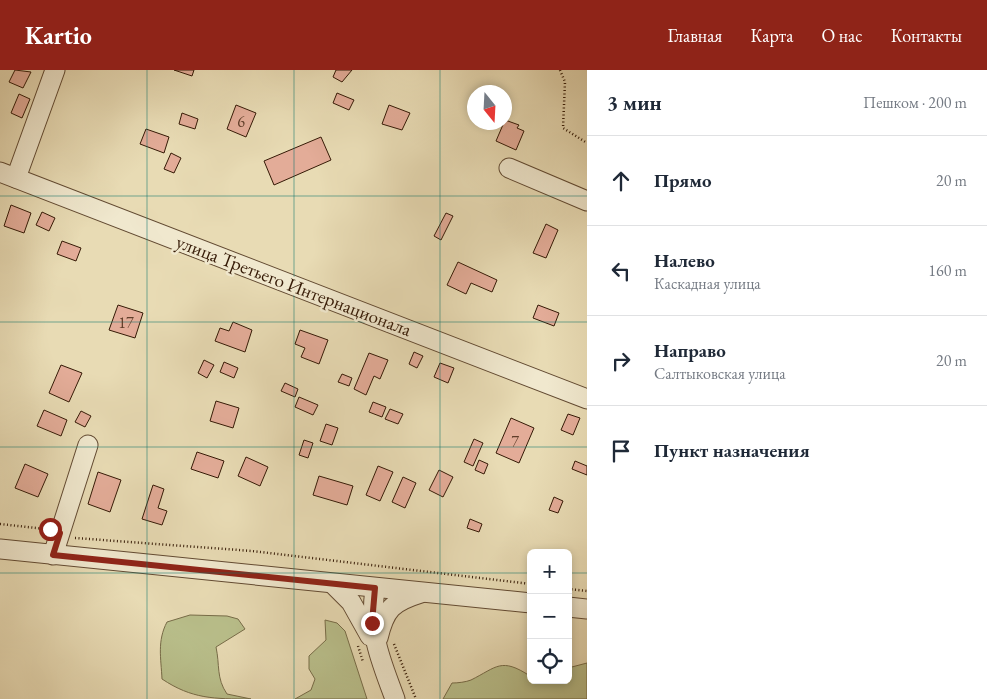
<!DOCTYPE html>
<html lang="ru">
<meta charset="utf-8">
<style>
body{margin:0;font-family:"EB Garamond",serif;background:#f2f2f3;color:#1f2937}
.controls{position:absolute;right:15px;bottom:15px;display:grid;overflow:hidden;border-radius:8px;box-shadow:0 2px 8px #0003}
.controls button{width:45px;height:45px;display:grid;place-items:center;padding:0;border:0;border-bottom:1px solid #e0e1e3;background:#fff;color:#1f2937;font:25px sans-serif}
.compass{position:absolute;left:467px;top:15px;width:45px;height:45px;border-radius:50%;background:#fff;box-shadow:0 2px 8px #0003;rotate:162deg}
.stop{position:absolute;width:15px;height:15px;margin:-11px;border:4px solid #8f2418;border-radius:50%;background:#fff}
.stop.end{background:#8f2418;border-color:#fff;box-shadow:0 1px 5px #0008}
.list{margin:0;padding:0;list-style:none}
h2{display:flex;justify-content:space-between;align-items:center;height:65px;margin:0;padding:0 20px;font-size:21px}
h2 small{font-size:16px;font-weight:400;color:#747a83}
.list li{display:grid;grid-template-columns:32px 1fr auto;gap:15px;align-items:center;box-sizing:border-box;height:90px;padding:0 20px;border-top:1px solid #e0e1e3}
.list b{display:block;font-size:19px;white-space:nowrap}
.list p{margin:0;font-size:16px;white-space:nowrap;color:#747a83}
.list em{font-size:16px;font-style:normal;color:#747a83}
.icon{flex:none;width:28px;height:28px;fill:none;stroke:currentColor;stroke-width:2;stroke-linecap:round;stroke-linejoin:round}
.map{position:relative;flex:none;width:587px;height:629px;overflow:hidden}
header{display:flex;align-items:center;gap:30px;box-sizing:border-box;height:70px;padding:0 25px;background:#8f2418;color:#fff}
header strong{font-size:24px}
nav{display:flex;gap:28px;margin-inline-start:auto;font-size:18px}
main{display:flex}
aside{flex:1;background:#fff}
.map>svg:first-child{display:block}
.green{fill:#b9bf8b;stroke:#776c48}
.building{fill:#e3ac98;stroke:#351a06}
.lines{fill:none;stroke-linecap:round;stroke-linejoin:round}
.minor-casing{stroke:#624a32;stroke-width:21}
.path{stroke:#351a06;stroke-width:2.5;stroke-dasharray:1 2.5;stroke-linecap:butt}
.minor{stroke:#f0e8ce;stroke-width:19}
.route{stroke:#8f2418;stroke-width:6}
.grid{fill:none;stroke:#0f766e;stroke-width:1;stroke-opacity:0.55}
.labels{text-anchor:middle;stroke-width:5;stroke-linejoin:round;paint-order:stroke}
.number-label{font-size:16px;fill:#603e2a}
.street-label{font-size:19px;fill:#351a06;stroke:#f0e8ce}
</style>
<header>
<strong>Kartio</strong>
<nav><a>Главная</a><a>Карта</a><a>О нас</a><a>Контакты</a></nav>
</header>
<main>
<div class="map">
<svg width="587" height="629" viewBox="0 0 587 629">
<rect width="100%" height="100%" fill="#e8dbb4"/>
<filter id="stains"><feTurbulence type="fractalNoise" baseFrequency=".004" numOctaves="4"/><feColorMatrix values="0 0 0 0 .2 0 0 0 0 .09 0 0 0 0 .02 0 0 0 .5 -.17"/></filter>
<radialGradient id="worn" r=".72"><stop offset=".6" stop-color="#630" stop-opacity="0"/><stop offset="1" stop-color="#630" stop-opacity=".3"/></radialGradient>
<g class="green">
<path d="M190,545L227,546L238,549L245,559L216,577C220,595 216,608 227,624L251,629C214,629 192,629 162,609C161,588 157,571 167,552Z"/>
<polygon points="325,550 337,553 345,561 367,629 295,629 311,620 315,609 309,599 309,586 326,570"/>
<path d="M587,593V629H443L452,613C458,613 466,612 471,610C497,597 501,587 530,606L531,610H568V598Z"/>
</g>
<g class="building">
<polygon points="15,0 31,2 23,18 9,12"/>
<polygon points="174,0 194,0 192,6"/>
<polygon points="336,0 352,0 342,12 333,7"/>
<polygon points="337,23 354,30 349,40 333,33"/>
<polygon points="19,24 30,29 22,48 11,43"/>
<polygon points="236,35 256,43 246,67 227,59"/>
<polygon points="389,35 410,43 402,60 382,54"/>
<polygon points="182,43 198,49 195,59 179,54"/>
<polygon points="505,50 519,55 517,58 524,61 516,80 496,71"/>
<polygon points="146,59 169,67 164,83 140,74"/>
<polygon points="321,67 331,90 274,115 264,91"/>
<polygon points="171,83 181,88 174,103 164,99"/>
<polygon points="11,135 31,143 24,163 4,156"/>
<polygon points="42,142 55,148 49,161 36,155"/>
<polygon points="446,143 453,146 441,170 434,166"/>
<polygon points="546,154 558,160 546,188 533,183"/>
<polygon points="62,171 81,178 76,191 57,184"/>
<polygon points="458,192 497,210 492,222 471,213 466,224 447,215"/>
<polygon points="118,235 143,243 135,268 109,260"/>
<polygon points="538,235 559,243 554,256 533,248"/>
<polygon points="233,252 252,260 245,282 215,271 220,258 229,261"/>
<polygon points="300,260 328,270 319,294 301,287 305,278 295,274"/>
<polygon points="414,282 423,286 417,298 409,294"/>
<polygon points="369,283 388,290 380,309 374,306 366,325 354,319"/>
<polygon points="204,290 214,295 207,308 198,303"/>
<polygon points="224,292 238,298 234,308 220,302"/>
<polygon points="440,293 454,298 448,313 434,307"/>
<polygon points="61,295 82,303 69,332 49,323"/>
<polygon points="342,304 352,308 349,316 338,312"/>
<polygon points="285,313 298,319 295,327 281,321"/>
<polygon points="299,327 318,335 313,345 295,337"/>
<polygon points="216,331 239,338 233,358 210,351"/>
<polygon points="373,332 386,337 382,347 369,342"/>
<polygon points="390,339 403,344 398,354 385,349"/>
<polygon points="44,340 67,350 61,366 37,356"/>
<polygon points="81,341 91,346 85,357 75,352"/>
<polygon points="568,344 580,348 573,365 561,360"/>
<polygon points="511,348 534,358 519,393 496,383"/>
<polygon points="326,354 338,358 332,375 320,371"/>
<polygon points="474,369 483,373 473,396 464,392"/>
<polygon points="304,370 313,373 308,388 299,385"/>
<polygon points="197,382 224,391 218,408 191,399"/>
<polygon points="246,387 268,397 260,416 238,406"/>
<polygon points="479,390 488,394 484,404 475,400"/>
<polygon points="575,391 587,396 587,405 572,399"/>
<polygon points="25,394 48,404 38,427 15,418"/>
<polygon points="378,396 393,402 380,431 366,425"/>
<polygon points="439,400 453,407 443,427 429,420"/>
<polygon points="98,402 121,410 110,442 88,434"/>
<polygon points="319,406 353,416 347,435 313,425"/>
<polygon points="403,407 416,413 405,438 392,432"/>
<polygon points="153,415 164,419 158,438 167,441 162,455 142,449"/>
<polygon points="554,427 563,431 558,443 549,440"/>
<polygon points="470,449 482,454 479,462 467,458"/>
</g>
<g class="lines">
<defs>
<g id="minor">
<polyline points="509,98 587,131"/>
<polyline points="0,102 587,329"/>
<polyline points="16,108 55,0"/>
<polyline points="0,479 531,533"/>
<polyline points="53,485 88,375"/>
<polyline points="333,514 351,532 370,566"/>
<path d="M375,518C369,566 379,585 395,629"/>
<polyline points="568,537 587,539"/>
<path d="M378,568C385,539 392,532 421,523"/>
</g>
</defs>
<use href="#minor" class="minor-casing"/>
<g class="path">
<polyline points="560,0 565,12 563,58 587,73"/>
<polyline points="0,454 46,459"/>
<polyline points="75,468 252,481 531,514"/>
<polyline points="568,519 587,521"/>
<polyline points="394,574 416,629"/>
<polyline points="358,576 363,592"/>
</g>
<use href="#minor" class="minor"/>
</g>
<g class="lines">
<polyline class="route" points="50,459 60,463 53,485 375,518 372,553"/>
</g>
<path class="grid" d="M147,0V629M294,0V629M440,0V629M0,126H587M0,252H587M0,377H587M0,503H531M568,503H587"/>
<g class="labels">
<g class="number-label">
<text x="241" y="57">6</text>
<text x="126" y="258">17</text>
<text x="515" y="377">7</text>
</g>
<g class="street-label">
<text transform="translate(294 215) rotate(21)" y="7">улица Третьего Интернационала</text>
</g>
</g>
<rect width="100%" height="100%" filter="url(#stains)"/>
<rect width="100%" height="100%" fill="url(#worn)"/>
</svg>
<div class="controls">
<button>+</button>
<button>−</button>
<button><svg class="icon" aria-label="locate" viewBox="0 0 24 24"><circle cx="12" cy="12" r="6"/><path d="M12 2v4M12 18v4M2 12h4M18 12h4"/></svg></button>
</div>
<svg class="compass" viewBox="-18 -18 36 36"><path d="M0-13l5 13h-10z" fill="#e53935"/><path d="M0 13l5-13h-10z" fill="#747a83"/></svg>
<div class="stop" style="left:50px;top:459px"></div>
<div class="stop end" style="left:372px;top:553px"></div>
</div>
<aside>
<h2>3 мин<small>Пешком · 200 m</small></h2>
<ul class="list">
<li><svg class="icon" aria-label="ahead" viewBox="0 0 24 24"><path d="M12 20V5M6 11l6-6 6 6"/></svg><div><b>Прямо</b></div><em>20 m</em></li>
<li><svg class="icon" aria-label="left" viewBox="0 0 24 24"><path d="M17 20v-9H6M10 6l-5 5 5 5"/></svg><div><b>Налево</b><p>Каскадная улица</p></div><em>160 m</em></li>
<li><svg class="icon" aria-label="right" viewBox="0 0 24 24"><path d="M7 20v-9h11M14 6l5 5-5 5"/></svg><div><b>Направо</b><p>Салтыковская улица</p></div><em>20 m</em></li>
<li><svg class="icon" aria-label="arrive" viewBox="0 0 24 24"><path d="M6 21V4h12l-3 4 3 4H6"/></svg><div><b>Пункт назначения</b></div></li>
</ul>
</aside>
</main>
